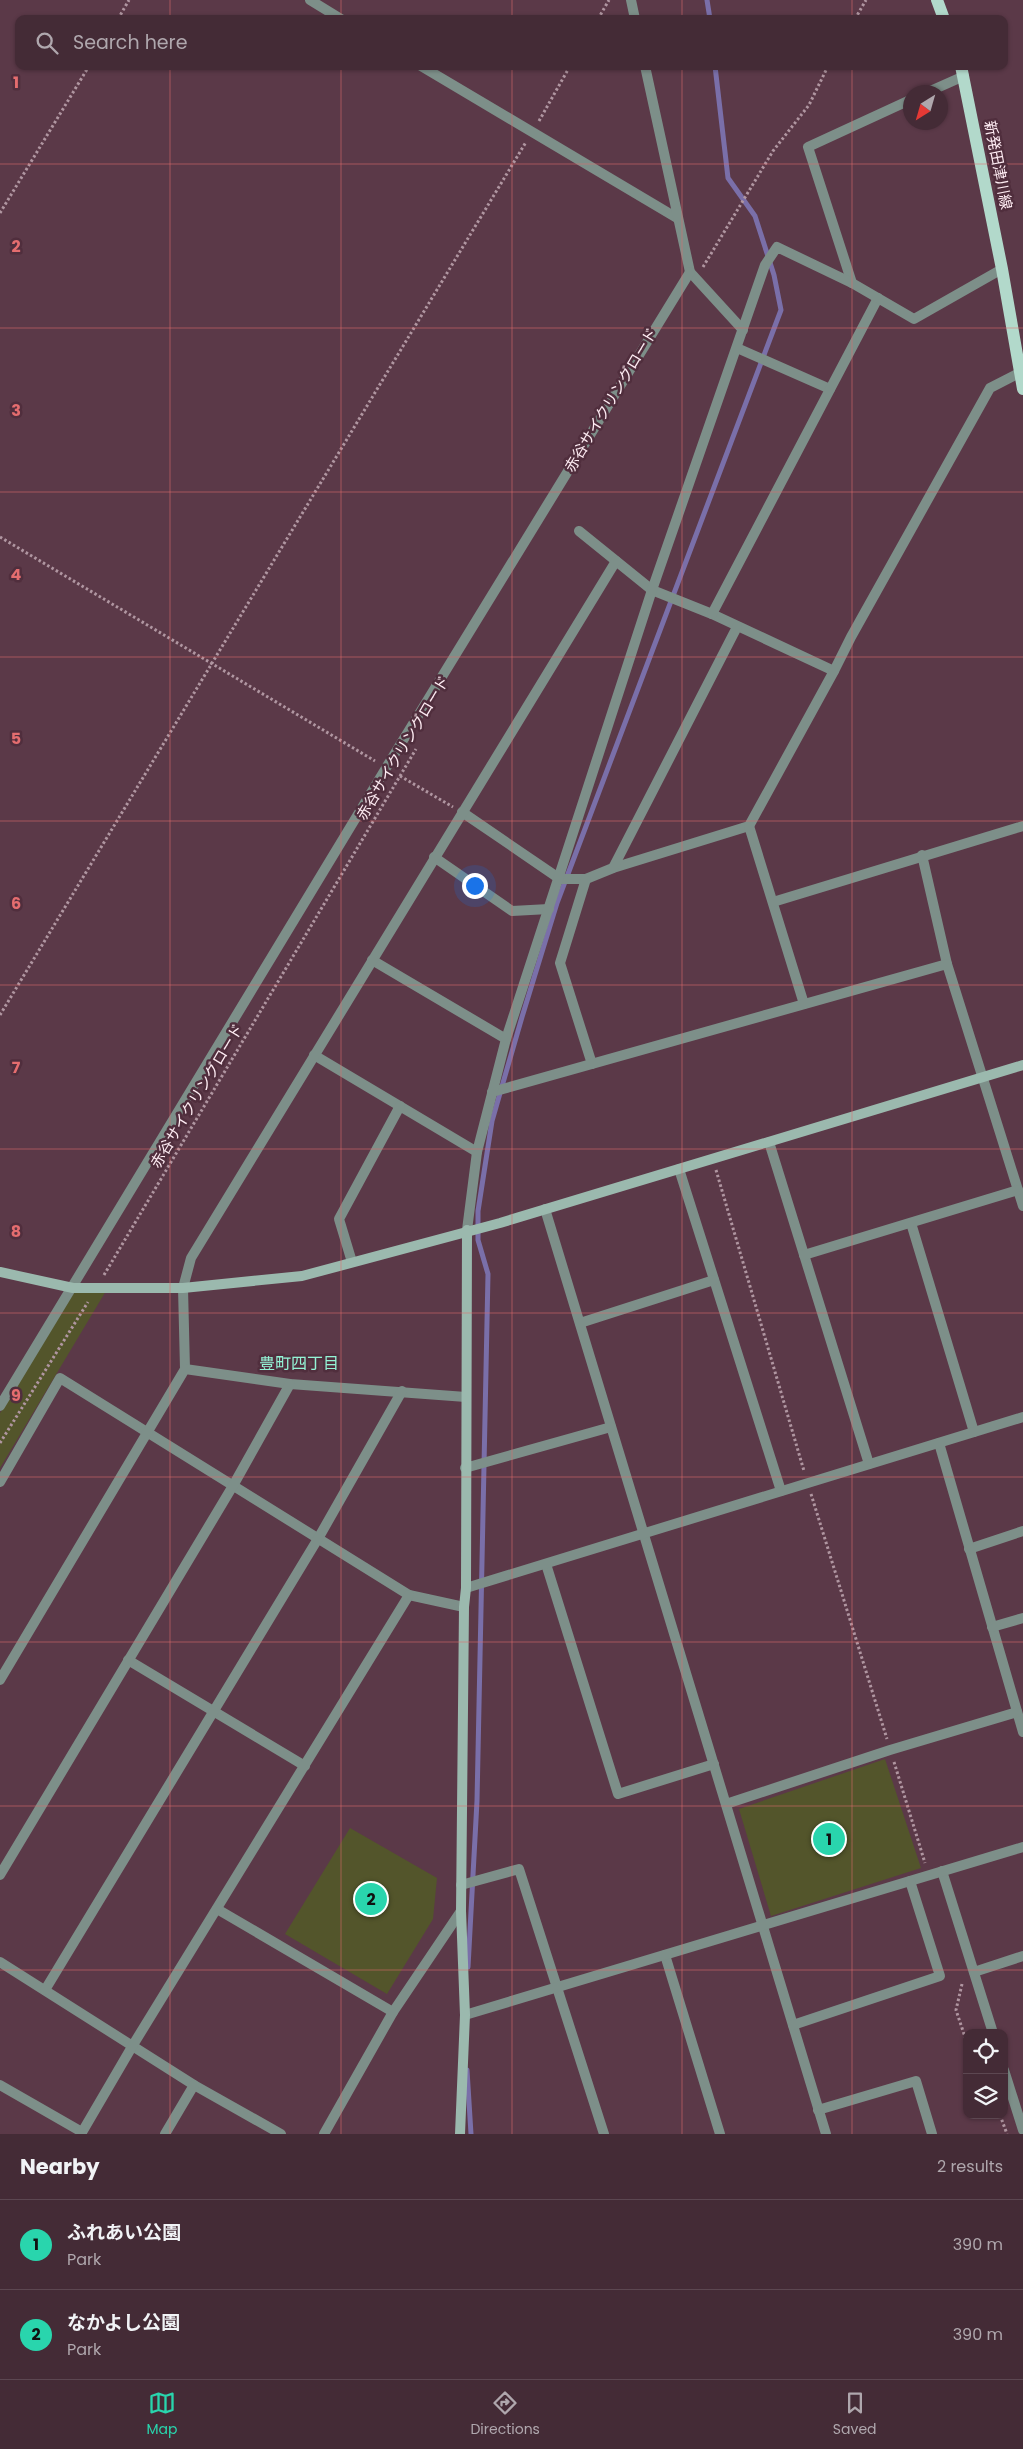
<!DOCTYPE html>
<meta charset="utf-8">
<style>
body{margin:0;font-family:Poppins,"Noto Sans JP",sans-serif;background:#4b333e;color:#f1f3f6}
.controls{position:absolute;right:15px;bottom:15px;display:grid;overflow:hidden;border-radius:10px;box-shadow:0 1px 4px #0004}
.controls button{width:45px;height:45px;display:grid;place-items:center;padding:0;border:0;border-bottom:1px solid #5c4751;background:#442b36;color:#f1f3f6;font:25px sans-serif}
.compass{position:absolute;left:903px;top:85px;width:45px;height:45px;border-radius:50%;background:#442b36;box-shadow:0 1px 4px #0004;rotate:217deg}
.you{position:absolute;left:474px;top:885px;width:18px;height:18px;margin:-12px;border:4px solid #fff;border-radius:50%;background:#1a73e8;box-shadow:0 0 0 8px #1a73e833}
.badge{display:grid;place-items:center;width:32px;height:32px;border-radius:50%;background:#29d5ad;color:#111;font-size:16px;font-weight:700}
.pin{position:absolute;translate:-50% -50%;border:2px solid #fff;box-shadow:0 1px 5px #0006}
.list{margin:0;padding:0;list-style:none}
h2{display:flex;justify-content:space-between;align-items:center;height:65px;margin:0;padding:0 20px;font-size:21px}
h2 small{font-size:16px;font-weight:400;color:#afa7ad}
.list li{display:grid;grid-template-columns:32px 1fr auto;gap:15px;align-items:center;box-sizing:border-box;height:90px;padding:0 20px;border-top:1px solid #5c4751}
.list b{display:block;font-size:19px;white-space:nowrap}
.list p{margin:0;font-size:16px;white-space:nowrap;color:#afa7ad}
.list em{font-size:16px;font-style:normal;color:#afa7ad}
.icon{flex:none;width:28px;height:28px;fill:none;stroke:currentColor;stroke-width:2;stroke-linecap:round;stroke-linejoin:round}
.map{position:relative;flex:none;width:1023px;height:2134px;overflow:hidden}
.search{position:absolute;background:#442b36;box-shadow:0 1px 4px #0004;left:15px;right:15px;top:15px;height:55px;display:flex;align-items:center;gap:12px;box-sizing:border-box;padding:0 18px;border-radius:10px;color:#afa7ad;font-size:19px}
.sheet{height:245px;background:#442b36}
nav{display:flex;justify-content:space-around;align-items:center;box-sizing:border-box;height:70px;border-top:1px solid #5c4751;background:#442b36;font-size:14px;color:#afa7ad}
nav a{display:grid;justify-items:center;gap:2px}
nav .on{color:#29d5ad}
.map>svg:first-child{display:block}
.green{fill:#53552b}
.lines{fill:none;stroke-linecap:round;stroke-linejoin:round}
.stream{stroke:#7a6fa9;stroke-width:5}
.path{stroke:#b096a1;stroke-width:3;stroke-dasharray:2.5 2.5;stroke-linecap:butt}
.street{stroke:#7d8f89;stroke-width:10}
.secondary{stroke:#9bb9ae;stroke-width:10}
.primary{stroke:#b2d9cb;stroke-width:12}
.grid{fill:none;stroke:#e46d6f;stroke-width:1;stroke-opacity:0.55}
.labels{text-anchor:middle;stroke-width:5;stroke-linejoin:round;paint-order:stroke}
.street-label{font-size:15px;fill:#feecf3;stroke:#502e3d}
.neighbourhood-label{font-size:16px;fill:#94f3d5;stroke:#502e3d}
.grid-label{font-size:16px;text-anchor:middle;font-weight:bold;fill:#e46d6f;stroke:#502e3d;stroke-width:5;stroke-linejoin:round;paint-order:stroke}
</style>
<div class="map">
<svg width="1023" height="2134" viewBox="0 0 1023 2134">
<rect width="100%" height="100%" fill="#5b3948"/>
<g class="green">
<polygon points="75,1291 106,1291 0,1468 0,1413"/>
<polygon points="885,1759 921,1868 771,1916 739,1809"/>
<polygon points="350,1828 437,1878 433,1919 387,1994 285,1934"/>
</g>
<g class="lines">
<g class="stream">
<polyline points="707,0 710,19"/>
<polyline points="468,1967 477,1801 488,1274 478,1240 478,1211 492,1121 522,1017 557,903 781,310 774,275 755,216 728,178 715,66"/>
<polyline points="467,2070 471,2134"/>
</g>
<g class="path">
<polyline points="118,19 129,0"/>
<polyline points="598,19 609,0"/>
<polyline points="855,19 866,0"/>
<polyline points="539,121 570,66"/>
<polyline points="0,213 89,66"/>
<polyline points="703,267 773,151 809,105 828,66"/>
<polyline points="0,537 375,761"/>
<polyline points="400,776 453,807"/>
<polyline points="0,1015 526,142"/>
<polyline points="716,1170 804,1471"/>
<polyline points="104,1275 416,749"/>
<polyline points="0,1443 88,1302"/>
<polyline points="811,1494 887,1739"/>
<polyline points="894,1762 925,1863"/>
<polyline points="962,1984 956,2010 967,2043"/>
<polyline points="1000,2115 1007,2134"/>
</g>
<g class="street">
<polyline points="310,0 341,19"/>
<polyline points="631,0 635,19"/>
<polyline points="421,66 677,218"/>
<polyline points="645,66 690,272 743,330"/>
<polyline points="928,92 964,76"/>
<polyline points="852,283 808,147 910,100"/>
<polyline points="737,348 830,389"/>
<polyline points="579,531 652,590 712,614 834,671"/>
<polyline points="712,614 878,298"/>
<polyline points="462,812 560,879 586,879 613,868 749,826 834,671 851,637 990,388 1023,371"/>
<polyline points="749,826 804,1004"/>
<polyline points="922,855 947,964"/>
<polyline points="434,857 512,911 549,909"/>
<polyline points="613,868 737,627"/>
<polyline points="586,879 560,963 592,1064"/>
<polyline points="773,902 1023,826"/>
<polyline points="372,960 506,1039"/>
<polyline points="314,1055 477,1152"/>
<polyline points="492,1092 947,964 1023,1206"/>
<polyline points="769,1142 869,1464"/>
<polyline points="679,1169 781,1491"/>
<polyline points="545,1209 826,2134"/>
<polyline points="911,1223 974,1432"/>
<polyline points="467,1230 477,1152 506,1039 652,590 765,265 777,247 852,283 914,319 1002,269"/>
<polyline points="804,1255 1018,1190"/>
<polyline points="352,1262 339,1219 400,1106"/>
<polyline points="580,1323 714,1280"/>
<polyline points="185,1369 183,1288 191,1258 616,561"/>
<polyline points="0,1406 386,768 690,272"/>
<polyline points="939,1443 1023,1732"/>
<polyline points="465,1468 611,1427"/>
<polyline points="0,1482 60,1378 409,1595 464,1607"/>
<polyline points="969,1549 1023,1531"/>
<polyline points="546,1564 618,1794 714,1764"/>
<polyline points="466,1588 1023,1417"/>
<polyline points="992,1627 1023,1618"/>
<polyline points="128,1660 305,1766"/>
<polyline points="0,1680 185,1369 290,1384 466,1397"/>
<polyline points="726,1804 890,1750 1017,1712"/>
<polyline points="942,1871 993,2033"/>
<polyline points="0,1875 234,1484 290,1384"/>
<polyline points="461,1885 519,1869 604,2134"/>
<polyline points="217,1909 393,2012"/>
<polyline points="665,1955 720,2134"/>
<polyline points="0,1962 194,2085 281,2134"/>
<polyline points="974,1972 1023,1956"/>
<polyline points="45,1990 319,1537 402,1391"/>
<polyline points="465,2015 1023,1847"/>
<polyline points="793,2025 940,1976 910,1881"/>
<polyline points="1004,2070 1023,2130"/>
<polyline points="0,2085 82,2132"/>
<polyline points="818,2110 916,2081 932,2134"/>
<polyline points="81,2134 133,2045 409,1595"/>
<polyline points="165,2134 194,2085"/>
<polyline points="324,2134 393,2012 461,1911"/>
</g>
<g class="secondary">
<polyline points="0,1272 73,1288 183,1288 302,1276 500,1223 1023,1065"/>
<polyline points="460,2134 465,2015 461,1911 464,1607 466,1588 467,1230"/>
</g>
<g class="primary">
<polyline points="937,0 944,19"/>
<polyline points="961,66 1002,269 1023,389"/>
</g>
</g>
<path class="grid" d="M170,0V19M341,0V19M512,0V19M682,0V19M852,0V19M170,66V2134M341,66V2134M512,66V2134M682,66V2134M852,66V2134M0,164H1023M0,328H1023M0,492H1023M0,657H1023M0,821H1023M0,985H1023M0,1149H1023M0,1313H1023M0,1477H1023M0,1642H1023M0,1806H1023M0,1970H1023"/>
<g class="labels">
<g class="street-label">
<text transform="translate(998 165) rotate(79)" y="5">新発田津川線</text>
<text transform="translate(611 400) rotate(-59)" y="5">赤谷サイクリングロード</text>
<text transform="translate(403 748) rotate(-59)" y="5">赤谷サイクリングロード</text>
<text transform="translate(197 1096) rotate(-59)" y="5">赤谷サイクリングロード</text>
</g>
<g class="neighbourhood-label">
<text x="299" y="1369">豊町四丁目</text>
</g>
</g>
<g class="grid-label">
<text x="16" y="88">1</text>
<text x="16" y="252">2</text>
<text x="16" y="416">3</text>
<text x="16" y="580">4</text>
<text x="16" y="744">5</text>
<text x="16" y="909">6</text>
<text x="16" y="1073">7</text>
<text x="16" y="1237">8</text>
<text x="16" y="1401">9</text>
</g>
</svg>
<div class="controls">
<button><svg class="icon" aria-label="locate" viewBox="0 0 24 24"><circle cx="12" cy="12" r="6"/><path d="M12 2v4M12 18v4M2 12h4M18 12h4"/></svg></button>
<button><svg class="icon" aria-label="layers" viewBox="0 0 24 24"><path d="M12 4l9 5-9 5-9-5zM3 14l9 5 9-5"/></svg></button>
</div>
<svg class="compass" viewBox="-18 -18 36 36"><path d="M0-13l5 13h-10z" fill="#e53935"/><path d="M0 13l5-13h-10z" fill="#afa7ad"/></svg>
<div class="you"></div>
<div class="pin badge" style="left:829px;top:1839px">1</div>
<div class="pin badge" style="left:371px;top:1899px">2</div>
<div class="search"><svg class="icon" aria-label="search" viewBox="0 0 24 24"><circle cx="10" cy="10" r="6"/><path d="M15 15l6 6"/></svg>Search here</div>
</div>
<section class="sheet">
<h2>Nearby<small>2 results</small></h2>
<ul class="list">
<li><span class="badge">1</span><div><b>ふれあい公園</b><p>Park</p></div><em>390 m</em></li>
<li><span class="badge">2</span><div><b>なかよし公園</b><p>Park</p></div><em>390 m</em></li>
</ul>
</section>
<nav>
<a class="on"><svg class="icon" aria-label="map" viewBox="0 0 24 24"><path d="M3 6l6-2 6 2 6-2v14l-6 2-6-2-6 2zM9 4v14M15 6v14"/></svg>Map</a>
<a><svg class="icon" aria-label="directions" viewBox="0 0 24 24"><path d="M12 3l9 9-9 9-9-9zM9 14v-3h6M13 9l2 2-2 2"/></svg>Directions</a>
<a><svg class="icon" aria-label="saved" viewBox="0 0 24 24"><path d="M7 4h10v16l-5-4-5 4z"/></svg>Saved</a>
</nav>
